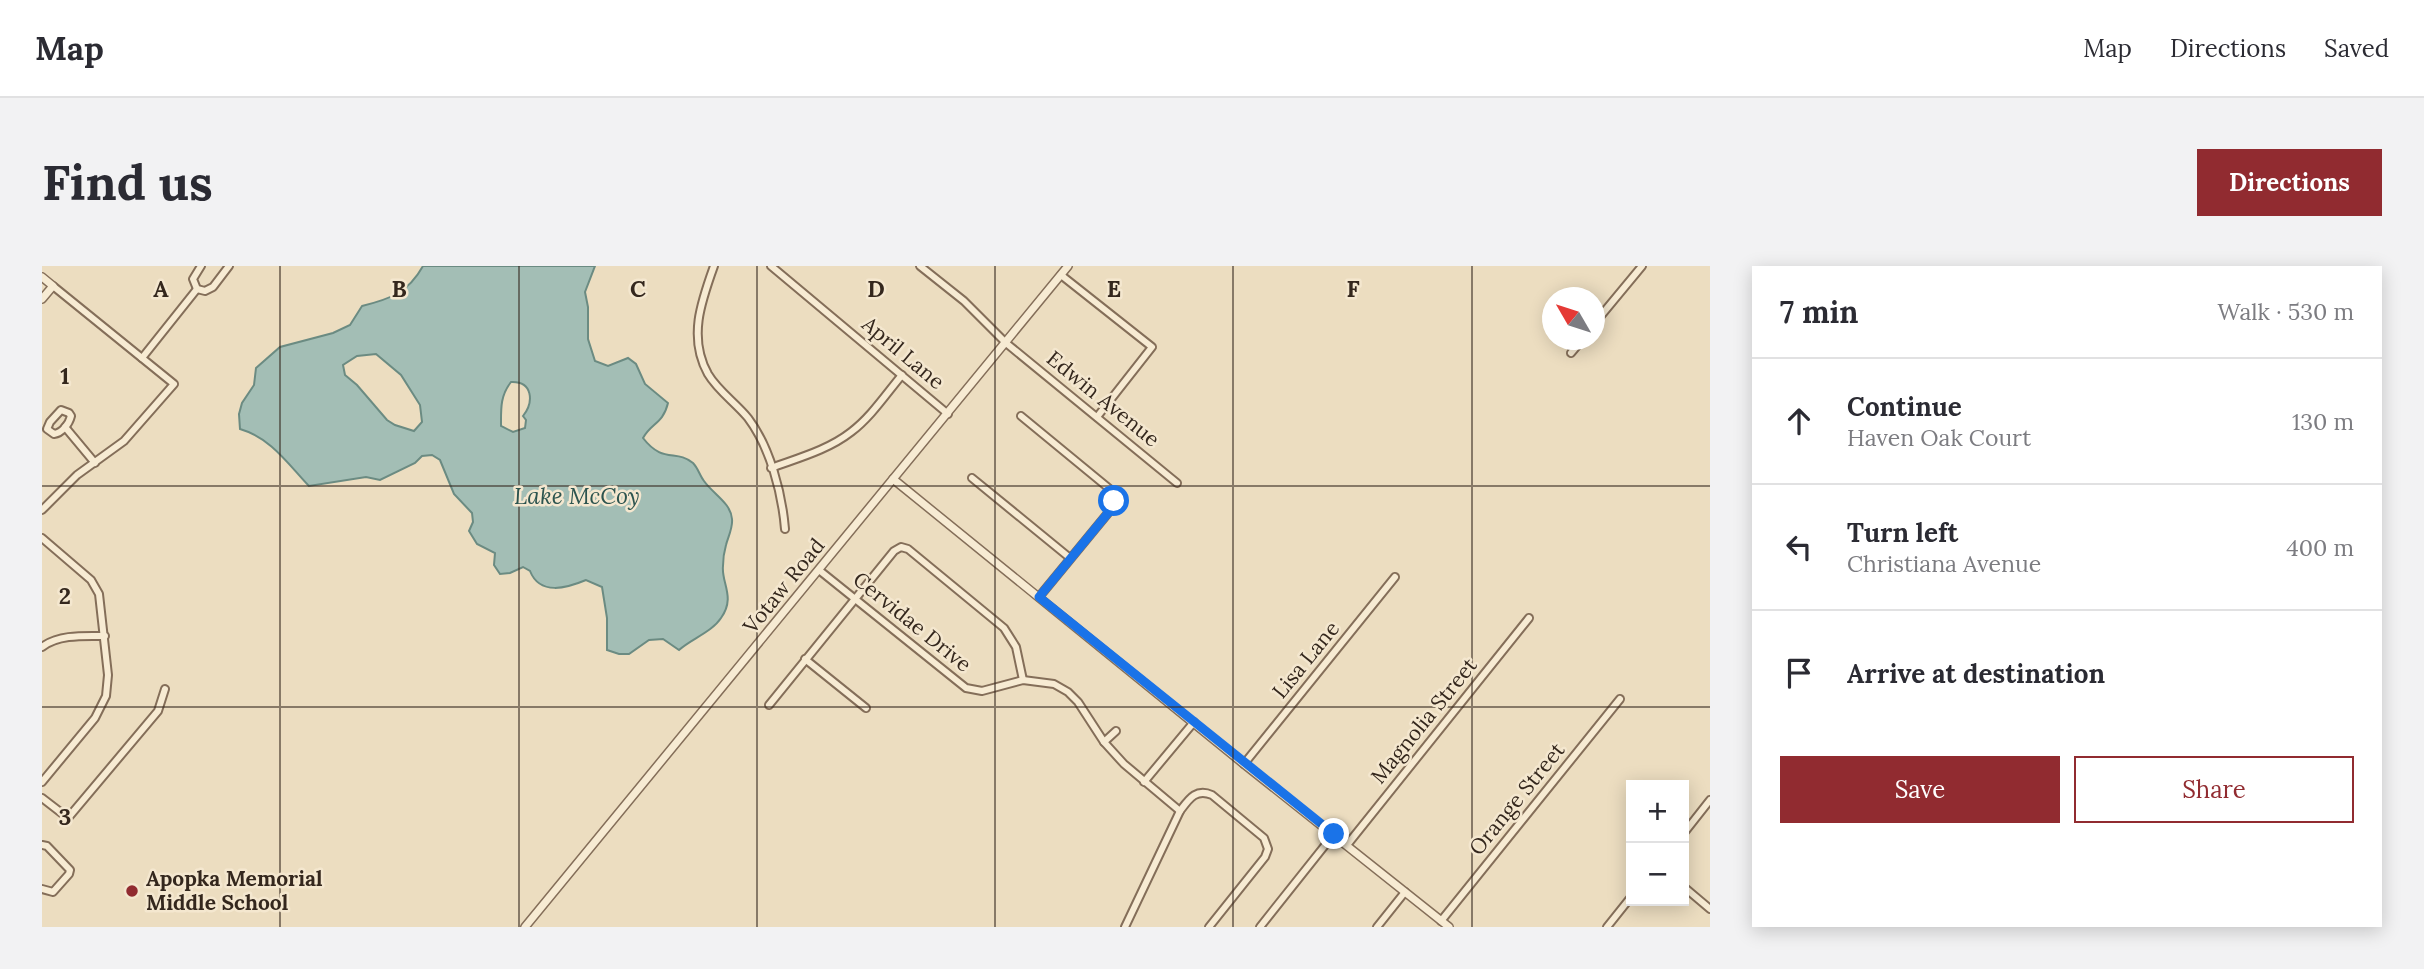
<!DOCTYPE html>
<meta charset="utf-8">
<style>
body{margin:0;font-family:Lora,serif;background:#f2f2f3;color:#2b2b33}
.controls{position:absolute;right:21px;bottom:21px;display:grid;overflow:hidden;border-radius:0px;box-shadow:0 4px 18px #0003}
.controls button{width:63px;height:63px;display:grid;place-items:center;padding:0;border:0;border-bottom:2px solid #e1e1e2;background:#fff;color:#2b2b33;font:35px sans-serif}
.compass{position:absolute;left:1500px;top:21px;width:63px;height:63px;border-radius:50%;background:#fff;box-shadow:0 4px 18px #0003;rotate:309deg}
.stop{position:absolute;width:21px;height:21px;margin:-16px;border:5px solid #1a73e8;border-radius:50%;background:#fff}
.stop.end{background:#1a73e8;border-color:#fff;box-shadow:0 2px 7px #0008}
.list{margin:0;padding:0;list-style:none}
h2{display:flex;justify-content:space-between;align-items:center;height:91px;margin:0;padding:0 28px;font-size:30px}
h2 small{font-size:23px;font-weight:400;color:#7c7c81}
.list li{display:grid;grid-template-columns:46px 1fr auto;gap:21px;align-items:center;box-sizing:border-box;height:126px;padding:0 28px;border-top:2px solid #e1e1e2}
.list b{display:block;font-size:26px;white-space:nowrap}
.list p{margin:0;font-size:23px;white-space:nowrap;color:#7c7c81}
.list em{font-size:23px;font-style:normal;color:#7c7c81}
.actions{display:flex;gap:14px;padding:21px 28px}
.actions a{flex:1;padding:16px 0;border:2px solid #912b30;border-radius:0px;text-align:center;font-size:24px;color:#912b30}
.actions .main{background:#912b30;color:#fff}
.icon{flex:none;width:38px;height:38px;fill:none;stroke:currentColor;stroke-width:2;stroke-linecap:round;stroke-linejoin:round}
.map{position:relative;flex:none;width:1668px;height:661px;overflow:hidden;border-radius:0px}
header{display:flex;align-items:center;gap:42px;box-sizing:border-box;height:98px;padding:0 35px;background:#fff;border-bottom:2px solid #e1e1e2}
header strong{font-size:33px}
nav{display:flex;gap:38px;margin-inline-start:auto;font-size:24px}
.intro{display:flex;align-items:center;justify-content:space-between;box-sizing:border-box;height:168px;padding:0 42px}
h1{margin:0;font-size:49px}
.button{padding:18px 32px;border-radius:0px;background:#912b30;color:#fff;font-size:24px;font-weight:700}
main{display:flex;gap:42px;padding:0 42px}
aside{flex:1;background:#fff;border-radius:0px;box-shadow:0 4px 18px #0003}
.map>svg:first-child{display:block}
.water{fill:#a3beb5;stroke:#6b8b82;stroke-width:2;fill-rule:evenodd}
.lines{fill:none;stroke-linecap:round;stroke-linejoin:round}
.minor-casing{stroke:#846e59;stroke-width:10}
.tertiary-casing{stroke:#846e59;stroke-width:10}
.minor{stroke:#f7ebd3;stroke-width:6}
.tertiary{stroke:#f7ebd3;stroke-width:7}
.route{stroke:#1a73e8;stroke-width:9}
.grid{fill:none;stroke:#34271d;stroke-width:2;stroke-opacity:0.55}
.poi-dot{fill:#912b30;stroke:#f4e7cf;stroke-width:2.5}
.labels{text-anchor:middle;stroke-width:5;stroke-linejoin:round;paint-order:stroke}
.street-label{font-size:21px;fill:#34271d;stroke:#f4e7cf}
.poi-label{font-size:21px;font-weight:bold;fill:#34271d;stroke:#f4e7cf;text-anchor:start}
.water-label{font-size:23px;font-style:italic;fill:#2c544f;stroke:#f4e7cf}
.grid-label{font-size:23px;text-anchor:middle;font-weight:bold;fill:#34271d;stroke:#f4e7cf;stroke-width:5;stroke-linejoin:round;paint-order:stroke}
</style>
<header>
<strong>Map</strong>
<nav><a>Map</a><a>Directions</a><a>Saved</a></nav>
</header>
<div class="intro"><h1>Find us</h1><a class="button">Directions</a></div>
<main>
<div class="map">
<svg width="1668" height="661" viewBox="0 0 1668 661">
<rect width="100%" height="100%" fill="#ecddc0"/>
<path class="water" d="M381,0H553L543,26L546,41V73L553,95L566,100L586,92L594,98L603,118L626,137C621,158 609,157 601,172C621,198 634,183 651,197C656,202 658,210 662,215C671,228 689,237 690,253C691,262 686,271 684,279C682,286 681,293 681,300C679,317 694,331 679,352C670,366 649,373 637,384L621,373L607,374L587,388H577L565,384V352L560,321L544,314C525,322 498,330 488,305L481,301L468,307L458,308L452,299L453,287L435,278L427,265L431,256L430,247L412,228L398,194L390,189L380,190L373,197L338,214L324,211L267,220C246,198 229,172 198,163L197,148L200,137L212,119L214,102L238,81L291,67L308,59L320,40C348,33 366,27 381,0ZM334,88L359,109L378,139L380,156L372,165L353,159L345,154L315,119L303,109L301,99L315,90ZM469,116C491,115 492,136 481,150L484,154L483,162L471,166L459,160C459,143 458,130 469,116Z"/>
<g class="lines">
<defs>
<g id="minor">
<path d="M672,0C659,36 646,72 666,108C676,125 694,137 706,152C728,181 740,227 743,263"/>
<polyline points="729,0 906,148"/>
<polyline points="878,0 922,35 964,77 1135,217"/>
<polyline points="1019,9 1110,81 1055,151"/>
<polyline points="155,23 163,25 171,21 187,0"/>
<polyline points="155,23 151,13 159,0"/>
<polyline points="1552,58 1600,0"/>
<polyline points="1529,87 1540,74"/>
<polyline points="100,92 155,23"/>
<path d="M19,144L27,147L29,150C27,158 20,167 12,168L5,163L8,156Z"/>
<polyline points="979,150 1069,224 1072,229 1071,241 997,331"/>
<polyline points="23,161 53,197"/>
<path d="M729,202C756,192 786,184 809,166C829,151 844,128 860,109"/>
<polyline points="930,212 1028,292"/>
<polyline points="0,244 35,209 82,175 132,118 11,20"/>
<polyline points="0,272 49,314 57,328 66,409 64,430 53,452 0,516"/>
<polyline points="777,304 924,422 940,425 981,414 1012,418 1026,426 1036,436 1062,476 1082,498 1138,545"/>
<path d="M0,381C17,368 43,370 63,370"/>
<polyline points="763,393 824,442"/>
<polyline points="727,439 852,285 859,281 866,283 962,362 974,381 981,414"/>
<polyline points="1062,476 1074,465"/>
<polyline points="1202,498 1353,311"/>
<polyline points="1102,516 1152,456"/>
<polyline points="0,532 26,552 116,445 123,423"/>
<polyline points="1642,567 1668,534"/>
<polyline points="0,579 5,580 28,604 27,608 11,626 0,623"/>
<polyline points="1305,579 1487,352"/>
<polyline points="1642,621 1668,643"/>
<polyline points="1399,655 1578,433"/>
<path d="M1083,661L1138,545C1147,533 1154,522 1170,529L1222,572L1226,583L1223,591L1167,661"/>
<polyline points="1218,661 1292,568"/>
<polyline points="1335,661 1363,626"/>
<polyline points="1565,661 1589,631"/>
</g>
<g id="tertiary">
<polyline points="0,11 11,20 0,33"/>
<polyline points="851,213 1202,498 1407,661"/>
<polyline points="483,661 1026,0"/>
</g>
</defs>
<use href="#minor" class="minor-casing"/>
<use href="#tertiary" class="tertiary-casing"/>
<use href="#minor" class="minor"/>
<use href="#tertiary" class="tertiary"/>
</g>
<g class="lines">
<polyline class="route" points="1072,235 1071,241 997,331 1292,568"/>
</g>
<path class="grid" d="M238,0V661M477,0V661M715,0V661M953,0V661M1191,0V661M1430,0V661M0,220H1668M0,441H1668"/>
<circle class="poi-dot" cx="90" cy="625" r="7"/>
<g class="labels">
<g class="street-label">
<text transform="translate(861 87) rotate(40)" y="7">April Lane</text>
<text transform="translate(1061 133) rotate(39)" y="7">Edwin Avenue</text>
<text transform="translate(742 320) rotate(-51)" y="7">Votaw Road</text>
<text transform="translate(870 356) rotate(39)" y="7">Cervidae Drive</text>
<text transform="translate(1264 394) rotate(-51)" y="7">Lisa Lane</text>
<text transform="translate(1382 455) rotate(-51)" y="7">Magnolia Street</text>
<text transform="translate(1475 533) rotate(-51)" y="7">Orange Street</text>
</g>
<g class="poi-label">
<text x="104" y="620">Apopka Memorial<tspan x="104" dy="24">Middle School</tspan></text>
</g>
<g class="water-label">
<text x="535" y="238">Lake McCoy</text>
</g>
</g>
<g class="grid-label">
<text x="119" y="31">A</text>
<text x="357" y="31">B</text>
<text x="596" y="31">C</text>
<text x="834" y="31">D</text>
<text x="1072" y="31">E</text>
<text x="1311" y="31">F</text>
<text x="23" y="118">1</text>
<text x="23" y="338">2</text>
<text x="23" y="559">3</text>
</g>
</svg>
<div class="controls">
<button>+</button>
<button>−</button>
</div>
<svg class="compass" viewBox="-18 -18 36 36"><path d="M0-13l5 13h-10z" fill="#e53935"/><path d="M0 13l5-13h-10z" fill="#7c7c81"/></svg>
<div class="stop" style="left:1072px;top:235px"></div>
<div class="stop end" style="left:1292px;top:568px"></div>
</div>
<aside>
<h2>7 min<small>Walk · 530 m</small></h2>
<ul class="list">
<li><svg class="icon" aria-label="ahead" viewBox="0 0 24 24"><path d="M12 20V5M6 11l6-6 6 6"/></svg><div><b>Continue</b><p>Haven Oak Court</p></div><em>130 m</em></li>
<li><svg class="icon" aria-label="left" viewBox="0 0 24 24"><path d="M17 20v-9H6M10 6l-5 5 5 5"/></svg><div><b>Turn left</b><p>Christiana Avenue</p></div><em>400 m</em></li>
<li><svg class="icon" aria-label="arrive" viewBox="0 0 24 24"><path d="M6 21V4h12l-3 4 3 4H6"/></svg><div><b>Arrive at destination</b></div></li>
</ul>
<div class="actions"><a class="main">Save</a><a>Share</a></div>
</aside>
</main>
